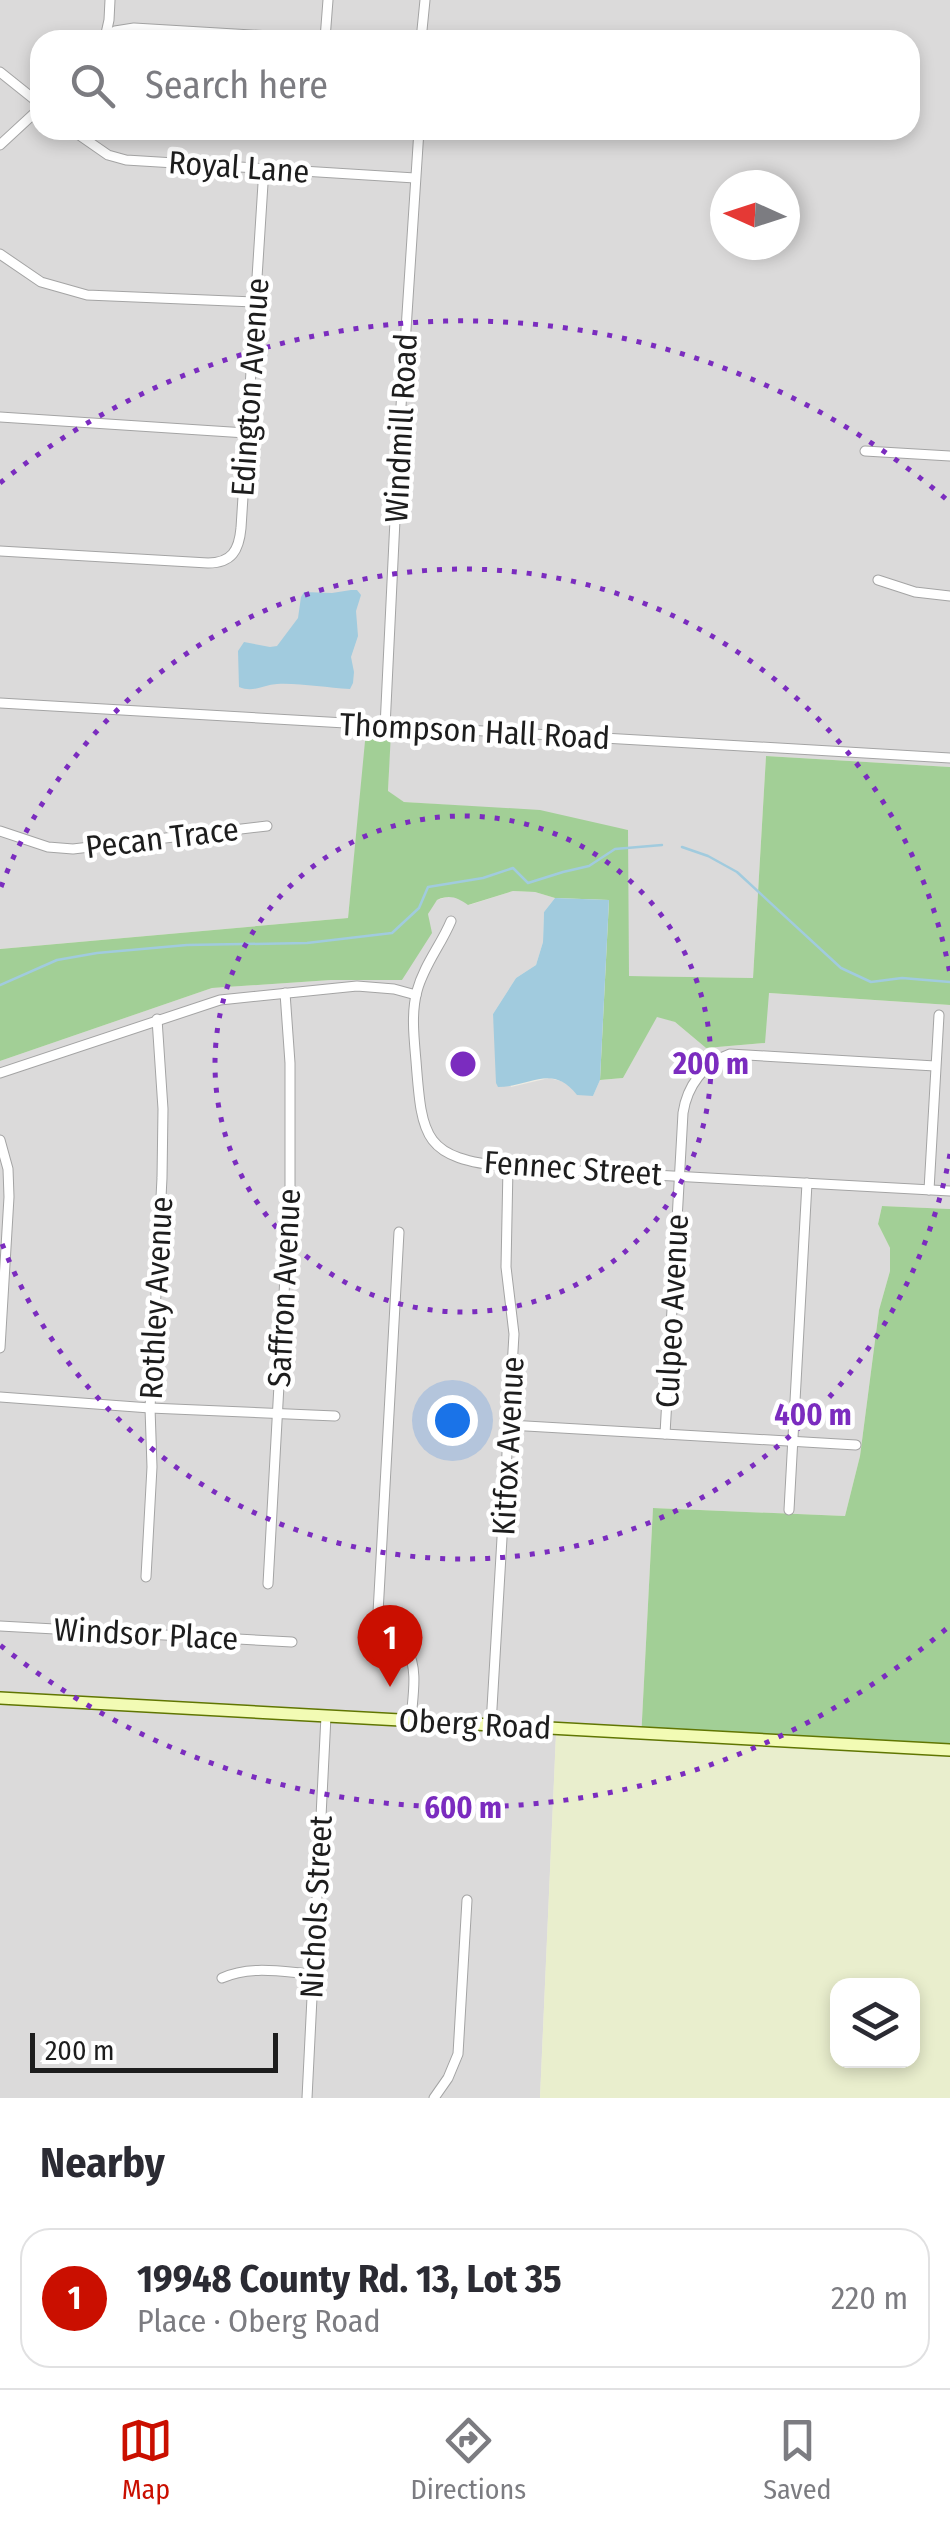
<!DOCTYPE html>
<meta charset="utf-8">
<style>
body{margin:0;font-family:"Fira Sans Condensed",sans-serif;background:#f2f2f3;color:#2b2b33}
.controls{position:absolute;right:30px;bottom:30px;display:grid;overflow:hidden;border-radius:20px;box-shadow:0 5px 15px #0003}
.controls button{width:90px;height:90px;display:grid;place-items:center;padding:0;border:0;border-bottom:2px solid #e1e1e2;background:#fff;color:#2b2b33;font:50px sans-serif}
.compass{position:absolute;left:710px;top:170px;width:90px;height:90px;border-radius:50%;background:#fff;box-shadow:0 5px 15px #0003;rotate:273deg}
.scale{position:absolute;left:30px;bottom:25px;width:248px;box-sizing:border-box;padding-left:10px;border:5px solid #1d1d1d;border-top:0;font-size:28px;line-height:35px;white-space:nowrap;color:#1d1d1d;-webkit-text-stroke:8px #fff;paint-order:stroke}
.you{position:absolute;left:452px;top:1420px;width:35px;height:35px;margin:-25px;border:8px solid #fff;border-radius:50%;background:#1a73e8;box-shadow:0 0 0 15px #1a73e833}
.badge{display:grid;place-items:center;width:65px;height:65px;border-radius:50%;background:#ca0f00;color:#fff;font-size:32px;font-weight:700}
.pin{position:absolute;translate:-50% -82px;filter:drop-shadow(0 2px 5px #0008)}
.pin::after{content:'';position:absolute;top:52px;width:35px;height:30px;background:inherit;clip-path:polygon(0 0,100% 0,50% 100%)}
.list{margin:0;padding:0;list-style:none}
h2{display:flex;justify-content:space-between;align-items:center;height:130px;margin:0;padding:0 40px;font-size:42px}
h2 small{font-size:32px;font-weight:400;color:#7c7c81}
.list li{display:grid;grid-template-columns:65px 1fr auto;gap:30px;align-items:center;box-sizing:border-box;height:140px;margin:0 20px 20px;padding:0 20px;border:2px solid #e1e1e2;border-radius:30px}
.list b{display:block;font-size:38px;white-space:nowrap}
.list p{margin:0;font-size:32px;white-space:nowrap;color:#7c7c81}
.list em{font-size:32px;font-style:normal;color:#7c7c81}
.icon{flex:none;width:55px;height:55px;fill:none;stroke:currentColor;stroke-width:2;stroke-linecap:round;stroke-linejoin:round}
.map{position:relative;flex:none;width:950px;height:2098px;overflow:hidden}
.search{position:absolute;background:#fff;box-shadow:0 5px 15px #0003;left:30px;right:30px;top:30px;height:110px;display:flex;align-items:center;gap:25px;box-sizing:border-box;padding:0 35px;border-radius:30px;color:#7c7c81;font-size:38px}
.sheet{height:290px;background:#fff}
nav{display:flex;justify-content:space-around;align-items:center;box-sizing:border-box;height:140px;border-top:2px solid #e1e1e2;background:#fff;font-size:28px;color:#7c7c81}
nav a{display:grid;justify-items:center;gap:5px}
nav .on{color:#ca0f00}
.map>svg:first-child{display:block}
.residential{fill:#dbdada;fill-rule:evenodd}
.farmland{fill:#e9eecd;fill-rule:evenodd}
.forest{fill:#a2cf96}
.water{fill:#a1cbde}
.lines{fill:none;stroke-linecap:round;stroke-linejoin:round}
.stream{stroke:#a1cbde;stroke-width:2.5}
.street-casing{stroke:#a4a4a4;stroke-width:11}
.secondary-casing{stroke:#607602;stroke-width:14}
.street{stroke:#fff;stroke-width:9}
.secondary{stroke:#f2fbb4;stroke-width:11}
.ring{fill:none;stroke:#7b2cbf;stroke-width:5;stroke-dasharray:5 10}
.labels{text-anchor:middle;stroke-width:9;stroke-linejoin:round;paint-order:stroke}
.street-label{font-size:32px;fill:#1d1d1d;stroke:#fff}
.centre{fill:#7b2cbf;stroke:#fff;stroke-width:5}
.ring-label{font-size:30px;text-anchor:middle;font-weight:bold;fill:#7b2cbf;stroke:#fff;stroke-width:9;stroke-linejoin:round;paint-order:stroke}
</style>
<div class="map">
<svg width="950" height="2098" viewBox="0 0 950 2098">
<rect width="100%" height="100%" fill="#eeebe2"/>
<g class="residential">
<path d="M0,0H950V767L766,756L753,978L628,976V830L464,806L404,802L388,792L390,733L367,731L348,918L0,949ZM40,40H910V130H40ZM725,185H785V245H725Z"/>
<polygon points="513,891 535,892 555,898 544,912 543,942 536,965 516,978 493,1014 496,1038 511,1087 549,1078 568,1083 593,1096 600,1080 623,1078 657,1016 675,1022 706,1048 764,1043 768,993 950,1005 950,1209 882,1206 878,1224 890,1248 890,1271 879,1310 860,1456 845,1516 653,1508 641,1739 556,1735 540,2098 0,2098 0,1061 212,988 331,980 402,980 429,924 428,914 431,907 437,900 450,896 459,898 469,905"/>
</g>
<path class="farmland" d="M556,1734L950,1756V2098H540ZM838,1986H912V2060H838Z"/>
<g class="forest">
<path d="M366,731L391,732L388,791L404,802L540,810L628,830L629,976L753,978L766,756L950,767V1005L769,993L765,1043L706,1048L675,1022L657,1017L623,1078L600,1080L609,900L555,898L535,892L513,891L468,905C458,898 450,894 437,900L428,914L432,933L402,980H331L212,988L0,1061V949L348,918Z"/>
<polygon points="882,1206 950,1209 950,1756 641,1739 653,1508 845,1516 860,1456 879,1310 890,1271 890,1248 878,1224"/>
</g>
<g class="water">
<path d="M351,590H357L361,595L356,611L358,636L351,657L354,672L353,683L350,689C326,688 301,683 277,684C263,685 253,693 239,687L238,651L244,642L270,647L277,646L298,618L301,597L304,592L332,593Z"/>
<path d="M555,898L609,900L600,1080L593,1096L577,1095C552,1063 530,1087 498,1087L496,1083L493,1014L516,978L536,965L543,942L544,912Z"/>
</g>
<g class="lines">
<g class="stream">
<polyline points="682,847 708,856 737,872 841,968 871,982 902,978 950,982"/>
<polyline points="0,985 57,960 97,953 187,945 307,943 392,933 419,908 428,887 483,878 513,868 528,883 563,872 589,866 615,849 662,845"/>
</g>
<defs>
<g id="street">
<polyline points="105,37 115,31 134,28 338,40"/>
<polyline points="105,38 109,20 110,0"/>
<polyline points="325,39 328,0"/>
<polyline points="421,40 425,0"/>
<polyline points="0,72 40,104"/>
<polyline points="72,130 108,155 126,160 415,178"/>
<polyline points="0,145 40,108"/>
<polyline points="0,254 41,282 87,295 254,302"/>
<polyline points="0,417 246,433"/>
<polyline points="865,451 950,456"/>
<path d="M0,551L208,563C232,563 239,550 241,528L264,168"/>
<polyline points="878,580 915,592 950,596"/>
<polyline points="0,703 950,758"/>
<polyline points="385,727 399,437 419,130"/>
<polyline points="0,831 48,847 73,849 267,826"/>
<path d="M451,921C441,945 424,965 417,991C411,1013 414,1038 416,1061C422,1140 424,1158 508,1167L950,1191"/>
<polyline points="0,1073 220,1000 357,986 394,989 416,995"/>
<polyline points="0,1140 8,1169 9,1197 0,1348"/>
<polyline points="929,1190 939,1015"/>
<path d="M399,1232L378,1613C382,1631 398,1636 407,1650C419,1669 412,1700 411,1721"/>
<polyline points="0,1397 150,1408 335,1416"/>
<polyline points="509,1425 856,1445"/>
<path d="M665,1434L683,1113C687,1086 704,1063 730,1054L935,1066"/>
<polyline points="789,1510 807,1183"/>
<polyline points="146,1577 152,1467 150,1408 162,1178 163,1109 157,1019"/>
<polyline points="268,1584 290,1186 290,1063 285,993"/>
<polyline points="0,1626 292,1642"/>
<polyline points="491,1725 514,1334 506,1267 508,1167"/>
<path d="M222,1978C251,1965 283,1972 314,1974"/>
<polyline points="307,2098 326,1716"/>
<polyline points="434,2098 448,2078 458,2054 467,1900"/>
</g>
<polyline id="secondary" points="0,1698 950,1750"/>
</defs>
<use href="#street" class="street-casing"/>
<use href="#secondary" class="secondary-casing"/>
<use href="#street" class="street"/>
<use href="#secondary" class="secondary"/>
</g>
<g class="ring">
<circle cx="463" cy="1064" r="248"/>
<path d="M950 1154A495 495 0 0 1 1 1241M1 887A495 495 0 0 1 950 974"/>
<path d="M946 1629A743 743 0 0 1 0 1645M0 483A743 743 0 0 1 946 499"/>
</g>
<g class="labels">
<g class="street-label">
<text transform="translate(239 167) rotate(4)" y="11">Royal Lane</text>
<text transform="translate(250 387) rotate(-86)" y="11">Edington Avenue</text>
<text transform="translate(401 428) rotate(-87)" y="11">Windmill Road</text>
<text transform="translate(475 731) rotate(3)" y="11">Thompson Hall Road</text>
<text transform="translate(162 838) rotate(-7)" y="11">Pecan Trace</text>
<text transform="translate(573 1168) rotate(4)" y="11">Fennec Street</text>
<text transform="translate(284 1288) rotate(-87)" y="11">Saffron Avenue</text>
<text transform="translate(156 1298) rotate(-87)" y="11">Rothley Avenue</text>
<text transform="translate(672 1311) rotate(-87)" y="11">Culpeo Avenue</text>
<text transform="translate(508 1446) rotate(-87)" y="11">Kitfox Avenue</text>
<text transform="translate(146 1634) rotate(3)" y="11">Windsor Place</text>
<text transform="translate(475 1724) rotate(3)" y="11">Oberg Road</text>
<text transform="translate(316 1907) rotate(-87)" y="11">Nichols Street</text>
</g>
</g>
<circle cx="463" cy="1064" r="15" class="centre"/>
<g class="ring-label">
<text x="711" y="1074">200 m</text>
<text x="813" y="1425">400 m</text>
<text x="463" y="1818">600 m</text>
</g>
</svg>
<div class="controls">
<button><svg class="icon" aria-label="layers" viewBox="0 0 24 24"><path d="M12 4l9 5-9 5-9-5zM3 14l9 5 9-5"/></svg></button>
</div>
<svg class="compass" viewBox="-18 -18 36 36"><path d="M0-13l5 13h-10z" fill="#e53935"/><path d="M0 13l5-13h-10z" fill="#7c7c81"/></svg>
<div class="scale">200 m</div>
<div class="you"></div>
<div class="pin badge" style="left:390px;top:1687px">1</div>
<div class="search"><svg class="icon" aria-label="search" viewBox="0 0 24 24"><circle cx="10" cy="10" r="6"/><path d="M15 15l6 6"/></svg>Search here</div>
</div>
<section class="sheet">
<h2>Nearby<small></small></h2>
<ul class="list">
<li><span class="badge">1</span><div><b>19948 County Rd. 13, Lot 35</b><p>Place · Oberg Road</p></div><em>220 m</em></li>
</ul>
</section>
<nav>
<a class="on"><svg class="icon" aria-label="map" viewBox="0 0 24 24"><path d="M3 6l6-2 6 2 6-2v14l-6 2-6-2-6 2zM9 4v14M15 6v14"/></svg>Map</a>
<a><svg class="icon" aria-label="directions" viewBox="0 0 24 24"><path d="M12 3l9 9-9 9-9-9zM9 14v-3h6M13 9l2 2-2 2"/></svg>Directions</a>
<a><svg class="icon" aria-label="saved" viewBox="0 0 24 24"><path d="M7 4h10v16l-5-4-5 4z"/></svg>Saved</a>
</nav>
